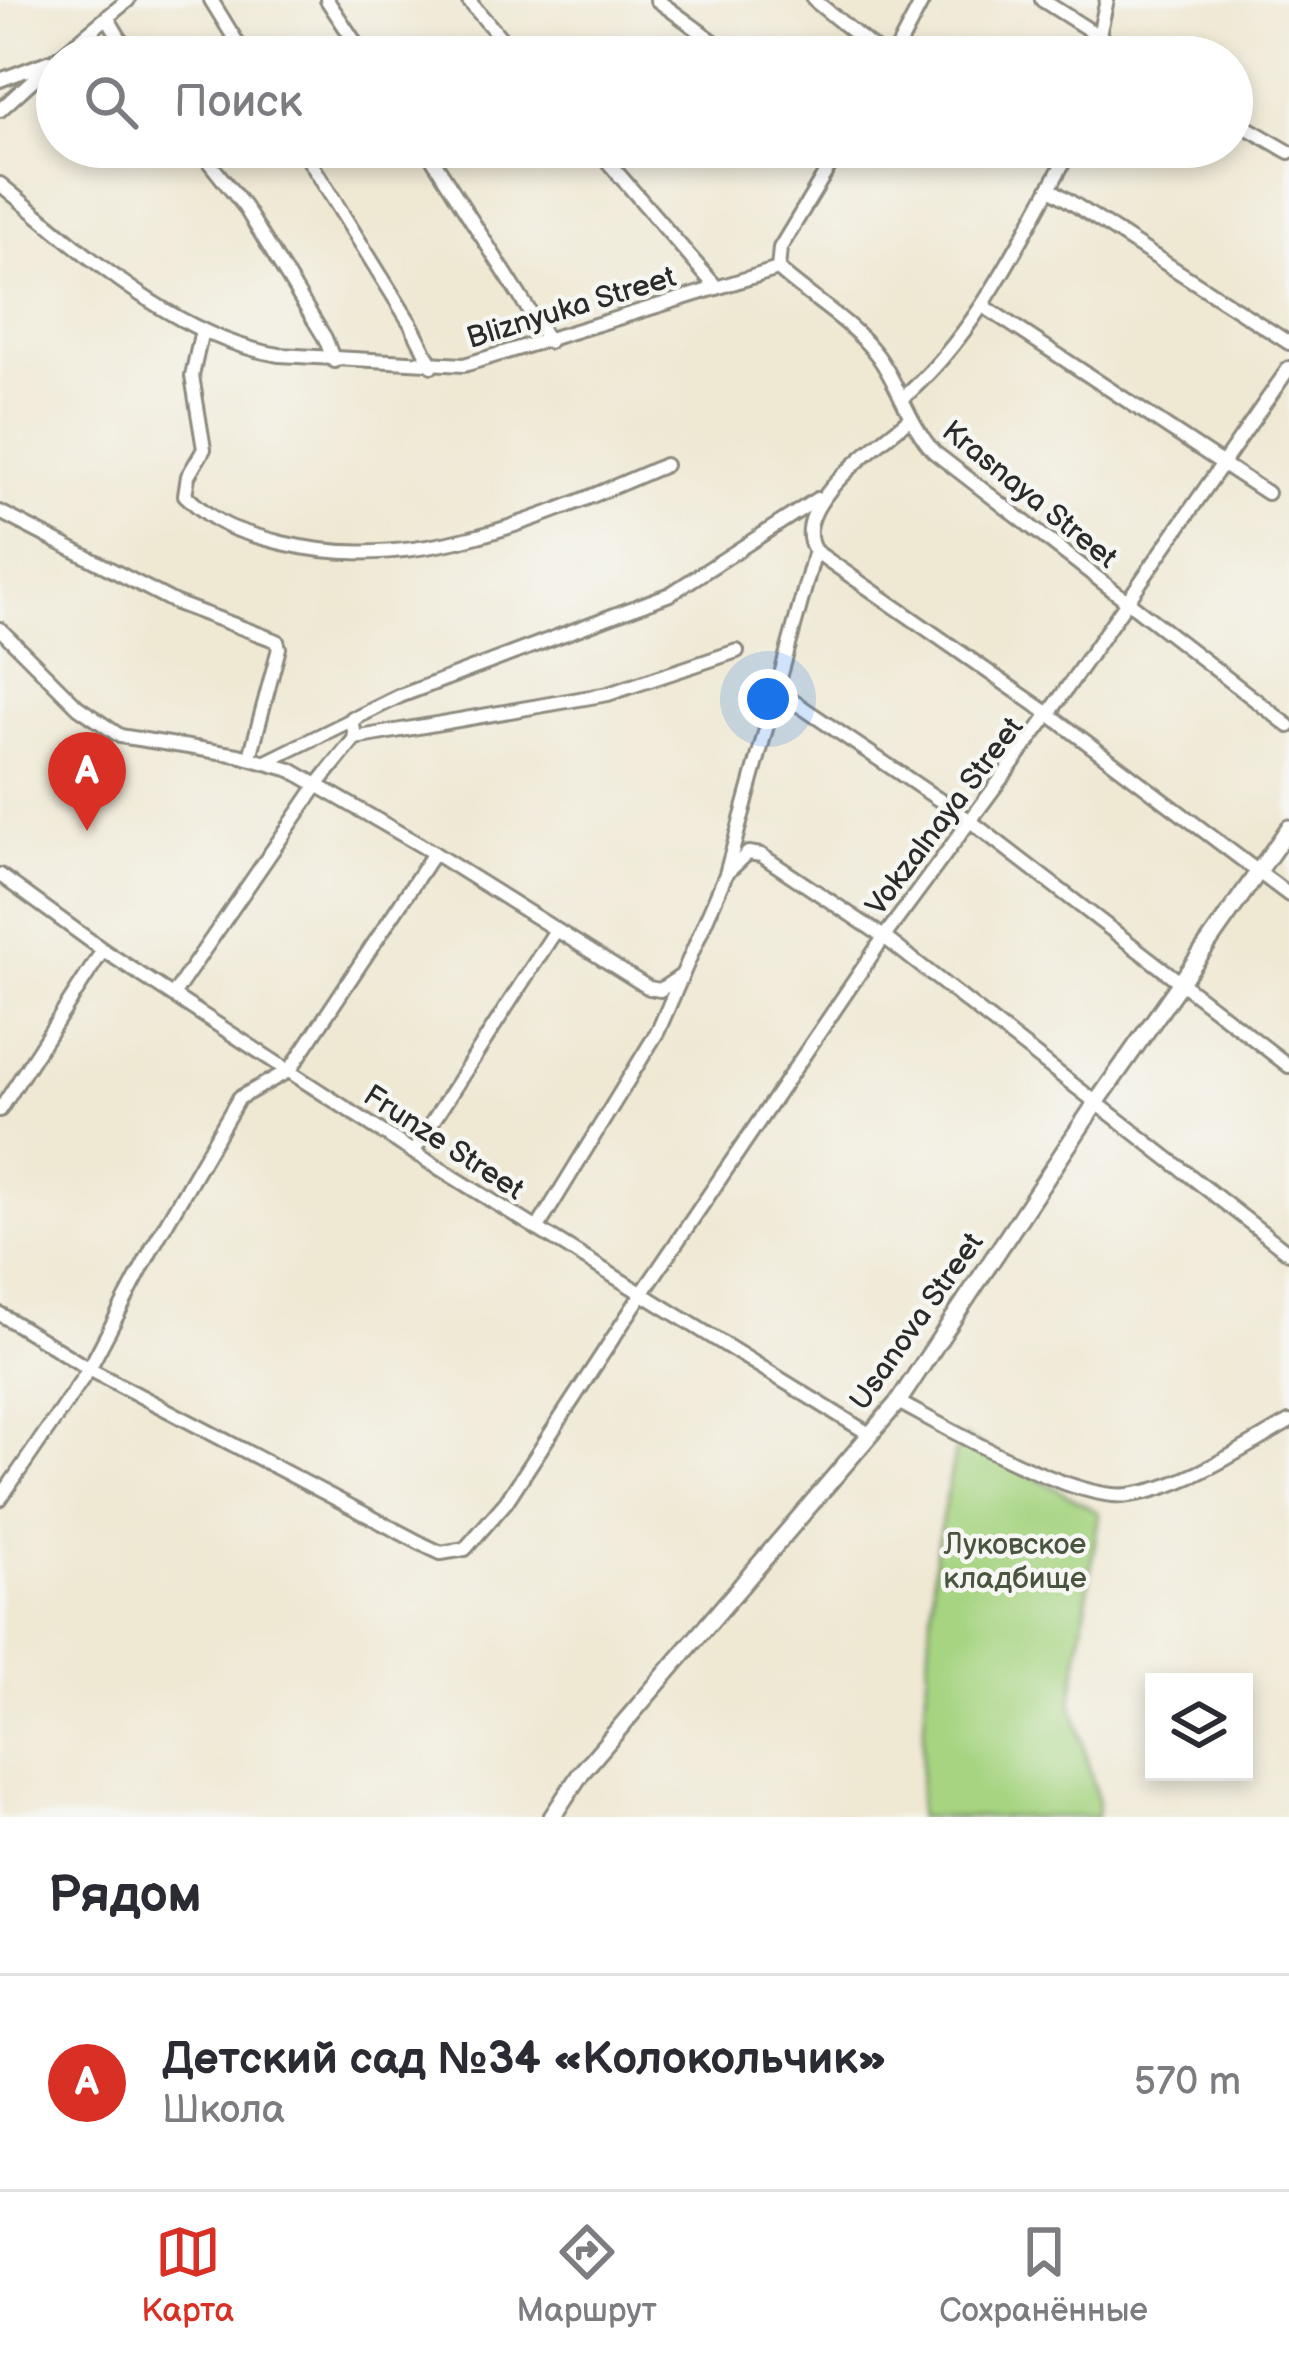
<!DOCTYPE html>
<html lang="ru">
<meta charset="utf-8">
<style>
body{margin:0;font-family:"Balsamiq Sans",sans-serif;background:#f7f7f7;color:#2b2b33}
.controls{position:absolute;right:36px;bottom:36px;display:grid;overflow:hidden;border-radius:0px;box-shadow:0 6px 18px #0003}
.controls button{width:108px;height:108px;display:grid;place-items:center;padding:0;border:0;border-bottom:3px solid #e1e1e2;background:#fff;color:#2b2b33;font:60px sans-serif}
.you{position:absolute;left:768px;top:699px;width:42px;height:42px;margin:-30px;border:9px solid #fff;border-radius:50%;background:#1a73e8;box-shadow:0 0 0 18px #1a73e833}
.badge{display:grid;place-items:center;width:78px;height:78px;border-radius:50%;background:#d93025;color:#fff;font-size:39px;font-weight:700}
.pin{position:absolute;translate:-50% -99px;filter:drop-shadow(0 3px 6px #0008)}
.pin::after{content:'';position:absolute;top:63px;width:42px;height:36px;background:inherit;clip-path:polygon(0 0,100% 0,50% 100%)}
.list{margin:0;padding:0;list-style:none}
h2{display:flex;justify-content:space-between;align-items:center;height:156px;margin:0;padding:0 48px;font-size:51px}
h2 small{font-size:39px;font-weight:400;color:#7c7c81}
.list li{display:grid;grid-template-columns:78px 1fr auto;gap:36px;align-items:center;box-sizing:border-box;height:216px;padding:0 48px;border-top:3px solid #e1e1e2}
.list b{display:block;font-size:45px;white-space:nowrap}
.list p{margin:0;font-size:39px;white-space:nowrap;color:#7c7c81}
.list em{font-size:39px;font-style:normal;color:#7c7c81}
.icon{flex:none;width:66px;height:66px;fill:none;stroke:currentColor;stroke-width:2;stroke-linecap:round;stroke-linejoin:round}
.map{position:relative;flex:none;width:1289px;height:1817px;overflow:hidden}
.search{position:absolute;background:#fff;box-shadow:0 6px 18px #0003;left:36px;right:36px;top:36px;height:132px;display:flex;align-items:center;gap:30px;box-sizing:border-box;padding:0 42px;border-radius:66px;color:#7c7c81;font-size:45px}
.sheet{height:372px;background:#fff}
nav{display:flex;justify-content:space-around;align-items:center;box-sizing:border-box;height:168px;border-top:3px solid #e1e1e2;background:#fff;font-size:33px;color:#7c7c81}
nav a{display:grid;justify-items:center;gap:6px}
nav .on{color:#d93025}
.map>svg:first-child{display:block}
.green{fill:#a6d481;stroke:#688056;stroke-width:3}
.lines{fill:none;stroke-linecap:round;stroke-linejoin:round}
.minor-casing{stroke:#8d8a7f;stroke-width:18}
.major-casing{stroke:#8d8a7f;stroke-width:21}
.minor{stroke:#fff;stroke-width:12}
.major{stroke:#fff;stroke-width:15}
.labels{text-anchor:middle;stroke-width:9;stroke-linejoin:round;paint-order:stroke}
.street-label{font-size:30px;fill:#2b2b2b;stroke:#f6f6f2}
.park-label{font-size:30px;fill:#4a5540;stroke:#f6f6f2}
</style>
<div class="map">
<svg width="1289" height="1817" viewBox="0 0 1289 1817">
<rect width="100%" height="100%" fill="#f6f6f2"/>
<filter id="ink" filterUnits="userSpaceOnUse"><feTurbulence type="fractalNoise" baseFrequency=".00833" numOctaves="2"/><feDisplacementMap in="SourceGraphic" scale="24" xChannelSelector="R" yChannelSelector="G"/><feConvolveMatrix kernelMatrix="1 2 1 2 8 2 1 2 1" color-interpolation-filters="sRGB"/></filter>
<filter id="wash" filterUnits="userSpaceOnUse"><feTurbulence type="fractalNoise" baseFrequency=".004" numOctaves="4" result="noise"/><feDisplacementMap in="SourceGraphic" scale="48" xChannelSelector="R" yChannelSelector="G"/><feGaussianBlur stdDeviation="2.7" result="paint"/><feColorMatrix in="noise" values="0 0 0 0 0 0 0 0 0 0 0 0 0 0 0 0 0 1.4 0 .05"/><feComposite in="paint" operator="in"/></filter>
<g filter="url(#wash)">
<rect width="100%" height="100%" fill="#efe8d3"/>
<polygon class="green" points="965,1437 1099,1513 1072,1702 1098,1802 1097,1817 918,1817 935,1554 955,1452"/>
</g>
<g filter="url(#ink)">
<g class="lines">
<defs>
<g id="minor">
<polyline points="211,0 246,57"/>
<polyline points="327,0 365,57"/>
<polyline points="468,0 517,57"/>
<polyline points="657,0 735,57"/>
<polyline points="814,0 884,57"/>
<polyline points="1042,0 1132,57"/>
<polyline points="107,17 131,57"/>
<polyline points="1099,35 1107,0"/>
<polyline points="59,57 128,0"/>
<polyline points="691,57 707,37"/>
<polyline points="893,57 923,0"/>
<polyline points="0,80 50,61"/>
<polyline points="0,110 57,58"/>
<polyline points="1232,119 1289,152"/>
<polyline points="197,147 244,206 325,338 334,361"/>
<polyline points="301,147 412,326 432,366"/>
<polyline points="425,147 549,342"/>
<polyline points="595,147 717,288"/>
<polyline points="606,159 620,147"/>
<path d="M0,184C80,249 174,338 279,355L464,365L778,269"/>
<polyline points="1049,188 1289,343"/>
<path d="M778,269C810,298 850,320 877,355C900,386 908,423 934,452L1289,726"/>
<polyline points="778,269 780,248 841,147"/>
<polyline points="985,307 1267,493"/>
<path d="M202,330L192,376L204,449L188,476L185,495C218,527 239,532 282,543C416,576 544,517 665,465"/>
<path d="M902,399C980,331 1022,236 1072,147"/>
<polyline points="0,512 176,603 277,641 279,648 250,757"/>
<polyline points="815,551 1049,714 1289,895"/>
<polyline points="0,629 78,707 120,736 238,755 291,770 434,853 649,988 660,990 681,976"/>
<polyline points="778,691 969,820 1289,1066"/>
<polyline points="355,738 608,694 737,651"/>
<polyline points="268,761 400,696 670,594 817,499"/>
<polyline points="729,871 748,853 761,855 884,937 1289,1253"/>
<polyline points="0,875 103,950 413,1152 871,1435"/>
<polyline points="173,995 318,784 355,738 352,718"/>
<polyline points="0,1110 103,950"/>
<polyline points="413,1152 556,930"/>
<path d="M537,1229L658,1031L726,874L815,551C787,507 878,446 909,419"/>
<polyline points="0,1314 89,1369 426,1546 441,1553 465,1549 506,1502 641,1295 884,937 1049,714 1289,368"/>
<path d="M898,1402C949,1429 1074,1502 1129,1495C1185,1488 1241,1449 1289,1422"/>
<polyline points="0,1499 89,1369 155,1243 239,1098 290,1070 434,853"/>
</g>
<polyline id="major" points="552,1817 581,1773 898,1402 1096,1103 1289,828"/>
</defs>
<use href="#minor" class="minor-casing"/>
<use href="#major" class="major-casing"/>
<use href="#minor" class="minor"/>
<use href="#major" class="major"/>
</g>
</g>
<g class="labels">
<g class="street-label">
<text transform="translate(571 307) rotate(-17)" y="10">Bliznyuka Street</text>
<text transform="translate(1030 494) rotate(39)" y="10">Krasnaya Street</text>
<text transform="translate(944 816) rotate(-53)" y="10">Vokzalnaya Street</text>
<text transform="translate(444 1142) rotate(33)" y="10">Frunze Street</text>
<text transform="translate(916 1321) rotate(-55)" y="10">Usanova Street</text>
</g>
<g class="park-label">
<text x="1015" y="1554">Луковское<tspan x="1015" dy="34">кладбище</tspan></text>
</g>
</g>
</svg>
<div class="controls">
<button><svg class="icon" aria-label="layers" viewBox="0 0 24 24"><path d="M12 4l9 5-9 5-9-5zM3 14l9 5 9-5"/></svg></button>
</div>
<div class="you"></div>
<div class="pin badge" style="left:87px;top:831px">A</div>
<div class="search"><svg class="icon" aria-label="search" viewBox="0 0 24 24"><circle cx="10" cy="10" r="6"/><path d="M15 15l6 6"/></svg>Поиск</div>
</div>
<section class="sheet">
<h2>Рядом<small></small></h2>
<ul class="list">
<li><span class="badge">A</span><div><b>Детский сад №34 «Колокольчик»</b><p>Школа</p></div><em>570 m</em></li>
</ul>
</section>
<nav>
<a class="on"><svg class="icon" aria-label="map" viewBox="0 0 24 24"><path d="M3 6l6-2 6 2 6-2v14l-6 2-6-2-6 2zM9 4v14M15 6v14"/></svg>Карта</a>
<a><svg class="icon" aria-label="directions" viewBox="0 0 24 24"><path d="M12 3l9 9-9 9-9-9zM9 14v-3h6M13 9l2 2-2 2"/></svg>Маршрут</a>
<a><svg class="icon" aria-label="saved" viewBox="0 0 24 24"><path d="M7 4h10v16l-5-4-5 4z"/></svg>Сохранённые</a>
</nav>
